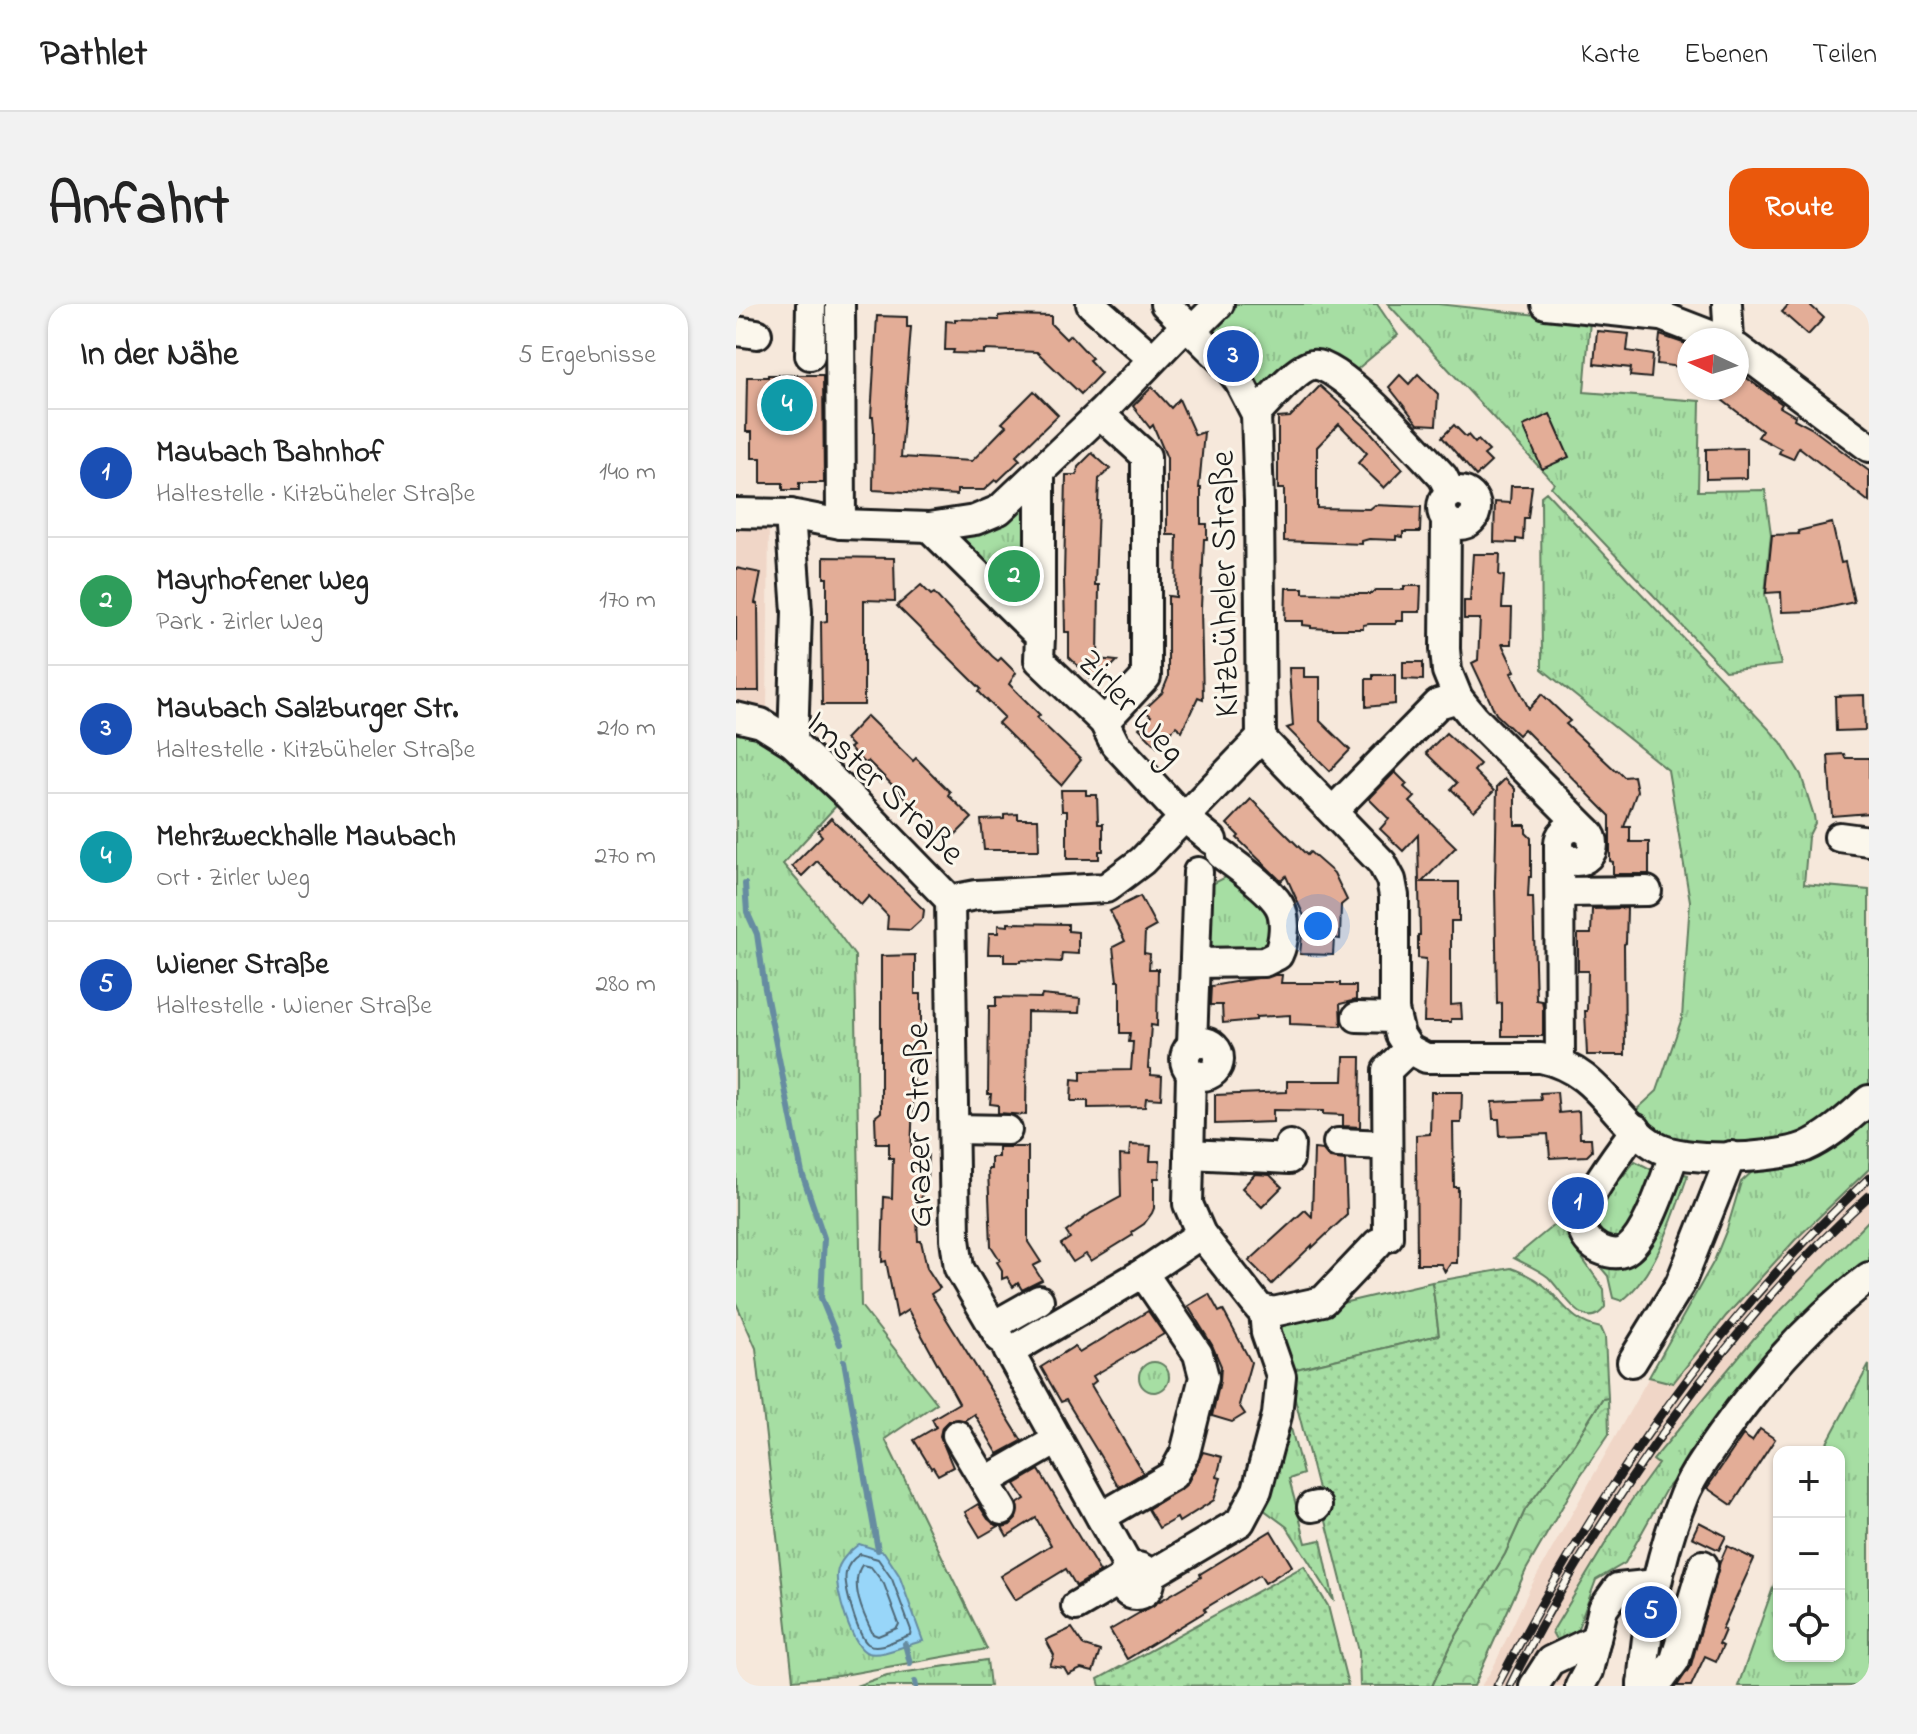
<!DOCTYPE html>
<html lang="de">
<meta charset="utf-8">
<style>
body{margin:0;font-family:"Indie Flower",sans-serif;background:#f2f2f2;color:#222}
.controls{position:absolute;right:24px;bottom:24px;display:grid;overflow:hidden;border-radius:16px;box-shadow:0 2px 6px #0004}
.controls button{width:72px;height:72px;display:grid;place-items:center;padding:0;border:0;border-bottom:2px solid #e0e0e0;background:#fff;color:#222;font:40px sans-serif}
.compass{position:absolute;left:941px;top:24px;width:72px;height:72px;border-radius:50%;background:#fff;box-shadow:0 2px 6px #0004;rotate:274deg}
.you{position:absolute;left:582px;top:622px;width:28px;height:28px;margin:-20px;border:6px solid #fff;border-radius:50%;background:#1a73e8;box-shadow:0 0 0 12px #1a73e833}
.badge{display:grid;place-items:center;width:52px;height:52px;border-radius:50%;background:#ea580c;color:#fff;font-size:26px;font-weight:700}
.pin{position:absolute;translate:-50% -50%;border:4px solid #fff;box-shadow:0 2px 8px #0006}
.list{margin:0;padding:0;list-style:none}
h2{display:flex;justify-content:space-between;align-items:center;height:104px;margin:0;padding:0 32px;font-size:34px}
h2 small{font-size:26px;font-weight:400;color:#767676}
.list li{display:grid;grid-template-columns:52px 1fr auto;gap:24px;align-items:center;box-sizing:border-box;height:128px;padding:0 32px;border-top:2px solid #e0e0e0}
.list b{display:block;font-size:30px;white-space:nowrap}
.list p{margin:0;font-size:26px;white-space:nowrap;color:#767676}
.list em{font-size:26px;font-style:normal;color:#767676}
.icon{flex:none;width:44px;height:44px;fill:none;stroke:currentColor;stroke-width:2;stroke-linecap:round;stroke-linejoin:round}
.map{position:relative;flex:none;width:1133px;height:1382px;overflow:hidden;border-radius:24px}
header{display:flex;align-items:center;gap:48px;box-sizing:border-box;height:112px;padding:0 40px;background:#fff;border-bottom:2px solid #e0e0e0}
header strong{font-size:38px}
nav{display:flex;gap:44px;margin-inline-start:auto;font-size:28px}
.intro{display:flex;align-items:center;justify-content:space-between;box-sizing:border-box;height:192px;padding:0 48px}
h1{margin:0;font-size:56px}
.button{padding:20px 36px;border-radius:24px;background:#ea580c;color:#fff;font-size:28px;font-weight:700}
main{display:flex;gap:48px;padding:0 48px}
aside{flex:1;background:#fff;border-radius:24px;box-shadow:0 2px 6px #0004}
.map>svg:first-child{display:block}
.built{fill:#f0d6c7}
.grass{fill:url(#grass-tufts);stroke:#617d60;stroke-width:2}
.forest{fill:url(#forest-crowns);stroke:#617d60;stroke-width:2}
.garden{fill:url(#garden-dots);stroke:#617d60;stroke-width:2}
.water{fill:#98d6f9;stroke:#668ca1;stroke-width:2}
.lines{fill:none;stroke-linecap:round;stroke-linejoin:round}
.shore{stroke:#4e6674;stroke-width:2}
.stream{stroke:#668ca1;stroke-width:6}
.building{fill:#e3ad97;stroke:#1c1c1c;stroke-width:2}
.minor-casing{stroke:#1c1c1c;stroke-width:34}
.minor{stroke:#fbf7ec;stroke-width:28}
.rail-casing{stroke:#1c1c1c;stroke-width:9}
.rail{stroke:#fbf7ec;stroke-width:6;stroke-dasharray:18;stroke-linecap:butt}
.labels{text-anchor:middle;stroke-width:6;stroke-linejoin:round;paint-order:stroke}
.street-label{font-size:36px;fill:#1c1c1c;stroke:#fbf7ec}
</style>
<header>
<strong>Pathlet</strong>
<nav><a>Karte</a><a>Ebenen</a><a>Teilen</a></nav>
</header>
<div class="intro"><h1>Anfahrt</h1><a class="button">Route</a></div>
<main>
<aside>
<h2>In der Nähe<small>5 Ergebnisse</small></h2>
<ul class="list">
<li><span class="badge" style="background:#1a4fb4">1</span><div><b>Maubach Bahnhof</b><p>Haltestelle · Kitzbüheler Straße</p></div><em>140 m</em></li>
<li><span class="badge" style="background:#2e9e5b">2</span><div><b>Mayrhofener Weg</b><p>Park · Zirler Weg</p></div><em>170 m</em></li>
<li><span class="badge" style="background:#1a4fb4">3</span><div><b>Maubach Salzburger Str.</b><p>Haltestelle · Kitzbüheler Straße</p></div><em>210 m</em></li>
<li><span class="badge" style="background:#0f9aa8">4</span><div><b>Mehrzweckhalle Maubach</b><p>Ort · Zirler Weg</p></div><em>270 m</em></li>
<li><span class="badge" style="background:#1a4fb4">5</span><div><b>Wiener Straße</b><p>Haltestelle · Wiener Straße</p></div><em>280 m</em></li>
</ul>
</aside>
<div class="map">
<svg width="1133" height="1382" viewBox="0 0 1133 1382">
<defs>
<pattern id="grass-tufts" width="24" height="20" patternUnits="userSpaceOnUse" patternTransform="scale(2)"><rect width="24" height="20" fill="#a6dea3"/><path d="M3 7l-1-3M5 7V3M7 7l1-3M15 17l-1-3M17 17v-4M19 17l1-3" fill="none" stroke="#8ebe8c"/></pattern>
<pattern id="forest-crowns" width="20" height="18" patternUnits="userSpaceOnUse" patternTransform="scale(2)"><rect width="20" height="18" fill="#a6dea3"/><path d="M2 6a3 3 0 1 1 6 0M12 15a3 3 0 1 1 6 0" fill="none" stroke="#8ebe8c"/></pattern>
<pattern id="garden-dots" width="8" height="8" patternUnits="userSpaceOnUse" patternTransform="scale(2)"><rect width="8" height="8" fill="#a6dea3"/><path d="M2 2h.1M6 6h.1" fill="none" stroke="#8ebe8c" stroke-width="1.8" stroke-linecap="round"/></pattern>
</defs>
<rect width="100%" height="100%" fill="#f6e8db"/>
<filter id="ink" filterUnits="userSpaceOnUse"><feTurbulence type="fractalNoise" baseFrequency=".0125" numOctaves="2"/><feDisplacementMap in="SourceGraphic" scale="16" xChannelSelector="R" yChannelSelector="G"/><feConvolveMatrix kernelMatrix="1 2 1 2 8 2 1 2 1" color-interpolation-filters="sRGB"/></filter>
<g filter="url(#ink)">
<g class="built">
<polygon points="0,217 33,217 31,406 0,405"/>
<polygon points="1133,865 1133,916 1019,1033 917,1156 922,1159 895,1197 816,1328 859,1382 745,1382 757,1364 794,1284 913,1073 937,1079 990,1012 1059,936"/>
</g>
<g class="grass">
<polygon points="496,0 641,0 662,31 613,72 593,56 523,88 475,26"/>
<polygon points="652,0 702,0 854,17 848,88 964,97 962,187 1029,186 1035,230 1029,290 1045,361 989,367 815,183 818,179"/>
<path d="M810,188L1045,438L1065,471L1078,512L1079,519L1072,533L1068,580L1133,586V779C1115,795 1097,815 1075,827C1048,842 969,846 940,835C923,829 912,819 899,807L921,787L946,714L954,597L932,466L806,365L805,192Z"/>
<polygon points="296,191 295,308 227,235 266,214"/>
<polygon points="0,429 19,430 35,438 100,502 47,560 77,595 119,652 125,1002 201,1099 149,1135 251,1345 102,1372 57,1376 20,1044 0,999"/>
<polygon points="492,572 530,605 534,638 532,648 471,651 472,582"/>
<polygon points="1133,814 1133,865 1059,936 990,1012 937,1079 913,1073 978,957 991,925 1005,878 1017,867 1081,850 1110,835"/>
<path d="M899,857L924,870L917,890L883,939L863,931C855,905 884,877 899,857Z"/>
<path d="M940,868L952,871C937,912 921,969 886,997L877,994L872,972L866,965L867,959Z"/>
<path d="M830,911L836,940L868,985L869,1003C849,1032 826,986 812,973C802,965 789,960 778,954Z"/>
<polygon points="1133,916 1133,958 1108,976 1022,1058 958,1144 950,1163 930,1185 889,1259 860,1276 838,1335 822,1339 816,1328 895,1197 922,1160 917,1156 1019,1033"/>
<polygon points="696,978 703,1031 552,1067 540,1019 551,1012"/>
<circle cx="418" cy="1073" r="15"/>
<polygon points="1133,1061 1133,1382 1002,1382 1043,1267 1043,1352 1103,1352 1103,1148 1086,1148"/>
<polygon points="552,1113 567,1170 553,1175 570,1239 585,1236 598,1297 551,1223 527,1205"/>
<polygon points="251,1356 254,1382 120,1382 151,1371"/>
</g>
<polygon class="forest" points="872,1094 873,1130 844,1172 790,1266 738,1382 696,1382 717,1337 769,1250 789,1206 838,1140 866,1095"/>
<g class="garden">
<path d="M775,964C789,969 803,976 814,987C831,1005 839,1019 865,1024L869,1033L872,1094L866,1095L838,1140L789,1206L769,1250L717,1337L696,1382H624L623,1347L552,1067L703,1031L696,978Z"/>
<polygon points="568,1262 592,1302 612,1381 364,1382 362,1375"/>
</g>
<path class="water" d="M123,1240L148,1248L163,1271L187,1337C171,1340 146,1353 132,1349C116,1344 99,1286 101,1270C102,1257 114,1247 123,1240Z"/>
<g class="lines">
<g class="shore">
<path d="M124,1250L142,1255L156,1275L175,1326L174,1331C162,1334 143,1347 132,1340C122,1333 107,1281 110,1269C111,1261 118,1254 124,1250Z"/>
<path d="M126,1261L135,1263L148,1280L163,1320L161,1324L142,1332L137,1330C127,1310 113,1280 126,1261Z"/>
</g>
<g class="stream">
<polyline points="9,580 11,608 21,630 29,685 66,869 88,934 85,994 104,1040"/>
<polyline points="108,1057 142,1246"/>
<polyline points="169,1340 174,1359"/>
<polyline points="179,1378 180,1382"/>
</g>
</g>
<g class="building">
<polygon points="1053,0 1073,0 1088,14 1072,31 1046,8"/>
<polygon points="272,11 315,12 315,20 330,35 334,31 356,54 353,56 365,69 345,90 301,48 248,46 248,50 217,49 218,46 209,46 210,17 219,18 219,15 263,16 263,12"/>
<polygon points="141,12 171,13 171,23 175,23 165,153 236,157 270,122 266,119 298,87 322,111 280,152 284,156 261,178 259,176 248,186 221,186 221,191 137,186 138,125 137,113 135,113"/>
<polygon points="861,27 893,30 891,47 917,51 915,74 894,72 895,64 858,60"/>
<polygon points="924,31 953,41 953,64 921,60"/>
<polygon points="1001,67 1046,100 1044,103 1059,112 1058,115 1075,124 1133,167 1133,198 1063,143 1057,155 1043,149 1045,145 1022,133 1026,127 981,92 987,84 1001,84"/>
<polygon points="682,70 702,90 700,121 682,120 653,83 664,71 673,80"/>
<polygon points="32,71 87,71 88,179 63,179 63,186 47,186 47,179 25,179 25,154 16,154 16,128 10,128 11,73 32,73"/>
<polygon points="584,82 632,125 667,165 648,184 622,159 631,149 603,120 581,143 581,204 634,205 639,201 685,203 684,228 667,228 667,233 660,232 660,236 633,235 626,237 626,240 548,237 548,185 542,185 542,114 554,113"/>
<polygon points="416,83 435,104 443,95 459,131 468,128 463,184 465,184 465,220 471,220 471,235 468,235 465,304 467,395 462,393 446,427 440,422 421,442 403,424 415,412 408,406 426,389 432,374 432,292 440,293 441,231 431,231 431,154 417,121 414,124 397,102"/>
<polygon points="814,110 833,153 806,165 787,122"/>
<polygon points="718,121 730,133 732,131 739,139 742,136 753,147 748,151 755,158 740,172 706,133"/>
<polygon points="1011,144 1011,174 970,175 970,145"/>
<polygon points="356,149 374,165 363,175 359,281 363,281 362,355 381,357 359,379 333,353 333,328 329,328 328,275 330,171 341,171 342,163"/>
<polygon points="775,182 796,182 792,214 788,214 787,236 780,235 780,239 758,238 759,198 774,199"/>
<polygon points="1096,219 1105,259 1109,258 1118,298 1078,307 1046,308 1045,288 1030,289 1036,231 1063,230 1062,227"/>
<polygon points="737,250 764,250 763,271 768,272 766,304 776,304 775,340 766,340 779,367 775,369 793,405 806,390 834,417 830,420 880,467 881,466 888,473 898,472 901,487 888,523 894,523 894,538 913,538 913,570 877,570 877,558 874,557 874,512 788,425 782,431 760,410 736,359 742,356 744,315 728,315 728,297 734,297"/>
<polygon points="88,253 158,254 159,297 128,296 128,401 86,401 85,318 91,317 91,274 88,274"/>
<polygon points="0,264 25,269 19,299 22,300 23,387 0,387"/>
<polygon points="185,281 195,291 198,289 256,352 262,357 265,354 280,369 273,380 304,411 301,414 345,456 325,481 262,419 268,413 243,388 245,385 161,302"/>
<polygon points="668,282 685,282 684,308 667,308 667,317 660,317 660,320 633,320 627,321 627,325 594,325 575,324 575,322 567,321 567,317 549,317 550,284 567,284 567,289 624,290 634,290 640,286 668,286"/>
<polygon points="667,358 687,358 687,376 667,375"/>
<polygon points="553,364 568,364 568,373 584,373 584,417 614,446 594,467 551,424 557,422"/>
<polygon points="637,371 659,371 659,400 630,403 630,375 637,375"/>
<polygon points="1128,391 1129,426 1100,427 1099,392"/>
<polygon points="131,412 177,457 180,454 214,488 212,491 236,514 220,530 218,528 211,535 132,457 129,460 113,444 116,442 109,435"/>
<polygon points="710,429 744,460 738,467 758,487 738,507 715,485 721,479 690,449"/>
<polygon points="1108,450 1109,454 1133,454 1133,509 1096,512 1092,451"/>
<polygon points="659,468 671,480 668,483 679,493 674,498 720,543 686,578 723,578 723,617 715,617 715,701 725,700 726,715 715,715 715,718 688,718 690,655 682,654 682,631 684,631 682,531 667,547 644,525 653,515 633,495"/>
<polygon points="769,475 779,485 779,521 790,521 790,529 795,534 795,573 793,573 792,593 797,593 800,696 806,697 807,702 807,732 766,732 766,699 761,700 759,581 761,483"/>
<polygon points="325,486 350,486 350,491 361,491 362,520 367,520 367,547 363,547 363,555 331,555 331,507 326,507"/>
<polygon points="515,495 571,551 574,548 598,569 611,596 605,601 604,635 598,634 597,651 564,650 568,612 550,572 545,577 501,534 503,532 491,520"/>
<polygon points="282,510 282,515 302,515 303,546 248,546 245,516 268,515 268,511"/>
<polygon points="95,514 188,606 187,614 174,626 151,625 152,612 133,592 125,601 81,557 66,572 56,562 86,532 82,527"/>
<polygon points="404,592 420,622 409,628 408,649 414,650 413,665 422,665 421,722 415,721 412,764 415,765 415,771 426,772 425,795 410,794 409,803 352,804 352,797 335,797 336,775 345,776 345,767 395,766 397,738 393,738 394,729 384,729 384,677 381,677 377,643 389,637 374,607"/>
<polygon points="891,604 890,639 888,640 889,751 851,751 849,707 851,707 852,667 842,667 842,630 855,630 856,605"/>
<polygon points="272,619 332,620 332,627 342,628 342,650 326,649 325,658 285,656 285,658 268,658 268,650 252,650 253,629 262,629 262,621 272,622"/>
<polygon points="179,651 179,690 185,690 185,750 179,750 175,847 192,847 191,878 186,878 185,910 181,914 182,937 185,937 191,964 204,984 195,990 286,1137 262,1150 238,1110 229,1116 213,1116 206,1123 204,1132 217,1163 202,1171 197,1163 195,1164 178,1136 200,1123 196,1115 223,1099 172,1006 161,1013 150,957 146,958 148,893 156,894 157,854 153,854 153,839 140,839 139,813 145,808 145,652"/>
<polygon points="539,671 546,671 545,679 604,679 604,682 620,682 620,696 604,700 605,722 554,720 554,711 520,713 520,716 487,719 486,701 474,701 475,682"/>
<polygon points="306,691 344,695 343,709 291,708 290,811 262,809 262,801 254,800 255,790 252,790 253,702 260,702 260,693 305,694"/>
<polygon points="608,753 625,753 624,823 607,822 607,811 587,810 587,807 537,806 537,818 479,820 479,791 551,788 551,777 607,777"/>
<polygon points="695,788 726,788 725,819 717,819 718,883 722,883 721,959 715,959 709,968 705,960 681,960 680,831 694,830"/>
<polygon points="821,788 823,809 843,807 844,834 855,834 856,847 851,852 814,854 812,830 764,832 763,815 757,815 756,798 805,796 804,789"/>
<polygon points="394,841 415,842 414,857 424,857 423,874 418,874 418,904 416,909 408,920 396,928 397,931 355,957 350,950 337,958 325,940 334,934 330,928 355,909 385,893 384,851 393,852"/>
<polygon points="262,843 292,843 292,938 305,958 297,962 306,976 286,986 282,979 277,983 271,973 266,975 266,966 261,958 264,956 255,942 252,865 255,865 255,853 262,853"/>
<polygon points="578,845 587,846 594,854 609,856 611,911 576,944 576,941 536,980 513,957 569,906 576,913"/>
<polygon points="519,870 534,871 546,883 526,903 506,884"/>
<polygon points="473,990 483,1008 487,1006 515,1058 503,1101 509,1110 496,1118 476,1112 484,1077 485,1062 476,1041 452,1002"/>
<polygon points="412,1007 428,1030 357,1072 360,1077 355,1081 407,1169 383,1183 330,1096 325,1098 305,1063 339,1042 343,1049"/>
<polygon points="1024,1125 1039,1135 996,1201 971,1184 1007,1131 1016,1137"/>
<polygon points="467,1148 486,1153 481,1173 485,1174 478,1196 443,1218 441,1214 423,1224 412,1205 451,1180"/>
<polygon points="303,1166 364,1268 340,1282 330,1265 279,1296 264,1272 315,1241 300,1214 271,1232 266,1223 274,1221 280,1215 281,1200 289,1195 279,1180"/>
<polygon points="242,1200 252,1215 263,1222 244,1233 229,1208"/>
<polygon points="963,1218 990,1232 983,1246 956,1233"/>
<polygon points="535,1227 556,1262 529,1279 524,1271 468,1305 470,1307 391,1355 374,1326 465,1273 464,1270"/>
<polygon points="991,1242 1018,1255 986,1325 989,1326 983,1340 987,1342 980,1357 969,1352 955,1382 941,1382 955,1361 984,1258"/>
<polygon points="336,1324 348,1342 364,1347 357,1368 345,1365 332,1371 328,1364 314,1362 318,1351 310,1336"/>
</g>
<g class="lines">
<defs>
<g id="minor">
<polyline points="104,0 105,220 193,223 239,216 263,206 364,110 451,20"/>
<polyline points="355,0 408,47"/>
<path d="M429,0L488,58L503,77L520,110L523,197L525,434L646,559L655,576L658,592V706L664,731L673,745L690,754H805C864,767 874,813 919,842C946,859 1040,855 1069,843C1094,832 1113,813 1133,796"/>
<polyline points="810,0 925,12 987,36"/>
<polyline points="991,0 993,36"/>
<polyline points="457,26 483,0"/>
<polyline points="0,27 21,30"/>
<polyline points="1001,44 1133,143"/>
<polyline points="74,51 75,0"/>
<polyline points="364,110 410,152 410,373 368,418"/>
<path d="M520,110C532,98 560,64 576,61C602,55 687,152 707,173L715,189"/>
<polyline points="304,168 304,332"/>
<circle cx="723" cy="204" r="17"/>
<polyline points="0,209 54,210 105,220"/>
<polyline points="54,210 61,308 57,439"/>
<polyline points="710,215 709,345 711,367 722,394 739,415 851,527"/>
<polyline points="193,223 304,332 303,356 368,418 379,440 443,509 476,536"/>
<polyline points="0,413 25,419 57,439 107,486 214,596 240,591 370,584 406,557 525,434"/>
<polyline points="597,507 702,400 722,394"/>
<circle cx="840" cy="540" r="17"/>
<polyline points="1103,533 1133,537"/>
<polyline points="823,543 824,758"/>
<polyline points="824,588 911,587"/>
<polyline points="214,596 219,935 223,964 264,1034"/>
<path d="M460,659L528,658L542,651C548,638 551,614 543,601C533,584 501,562 485,550"/>
<polyline points="621,713 659,714"/>
<circle cx="466" cy="755" r="17"/>
<polyline points="456,741 462,568"/>
<polyline points="455,768 452,900 465,930 523,1004 537,1008 587,997 642,939"/>
<polyline points="218,825 271,826"/>
<path d="M900,825C886,844 848,894 846,915C844,928 852,939 863,945C872,949 884,952 892,945C913,928 928,876 938,851"/>
<polyline points="602,839 651,841"/>
<polyline points="453,850 553,855 554,841"/>
<polyline points="652,933 651,766 673,745"/>
<polyline points="257,1022 303,996"/>
<polyline points="280,1044 407,969 465,930"/>
<polyline points="272,1046 393,1264"/>
<polyline points="896,1058 944,980 995,852"/>
<polyline points="221,1131 266,1206"/>
<polyline points="250,1177 321,1136"/>
<polyline points="576,1203 581,1202"/>
<polyline points="365,1213 437,1171 449,1149 468,1073 462,1050 407,969"/>
<circle cx="400" cy="1277" r="14"/>
<polyline points="413,1272 504,1218 521,1186 541,1111 545,1072 530,1029 528,1007"/>
<polyline points="340,1302 386,1275"/>
<polyline points="906,1379 926,1374 939,1356 967,1261"/>
<polyline points="798,1382 814,1357 860,1335"/>
<polyline points="844,1382 852,1367 867,1305 882,1284 920,1280"/>
<path d="M906,1382C911,1317 923,1252 948,1191C957,1170 970,1153 983,1134C1025,1074 1074,1018 1133,973"/>
</g>
</defs>
<use href="#minor" class="minor-casing"/>
<use href="#minor" class="minor"/>
<defs>
<g id="rail">
<path d="M761,1382C863,1187 971,1026 1133,874"/>
<path d="M774,1382C802,1323 836,1267 871,1212C945,1096 1030,985 1133,892"/>
</g>
</defs>
<use href="#rail" class="rail-casing"/>
<use href="#rail" class="rail"/>
</g>
</g>
<g class="labels">
<g class="street-label">
<text transform="translate(486 280) rotate(-91)" y="13">Kitzbüheler Straße</text>
<text transform="translate(397 401) rotate(47)" y="13">Zirler Weg</text>
<text transform="translate(151 482) rotate(44)" y="13">Imster Straße</text>
<text transform="translate(180 821) rotate(-91)" y="13">Grazer Straße</text>
</g>
</g>
</svg>
<div class="controls">
<button>+</button>
<button>−</button>
<button><svg class="icon" aria-label="locate" viewBox="0 0 24 24"><circle cx="12" cy="12" r="6"/><path d="M12 2v4M12 18v4M2 12h4M18 12h4"/></svg></button>
</div>
<svg class="compass" viewBox="-18 -18 36 36"><path d="M0-13l5 13h-10z" fill="#e53935"/><path d="M0 13l5-13h-10z" fill="#767676"/></svg>
<div class="you"></div>
<div class="pin badge" style="left:842px;top:899px;background:#1a4fb4">1</div>
<div class="pin badge" style="left:278px;top:272px;background:#2e9e5b">2</div>
<div class="pin badge" style="left:497px;top:52px;background:#1a4fb4">3</div>
<div class="pin badge" style="left:51px;top:101px;background:#0f9aa8">4</div>
<div class="pin badge" style="left:915px;top:1308px;background:#1a4fb4">5</div>
</div>
</main>
